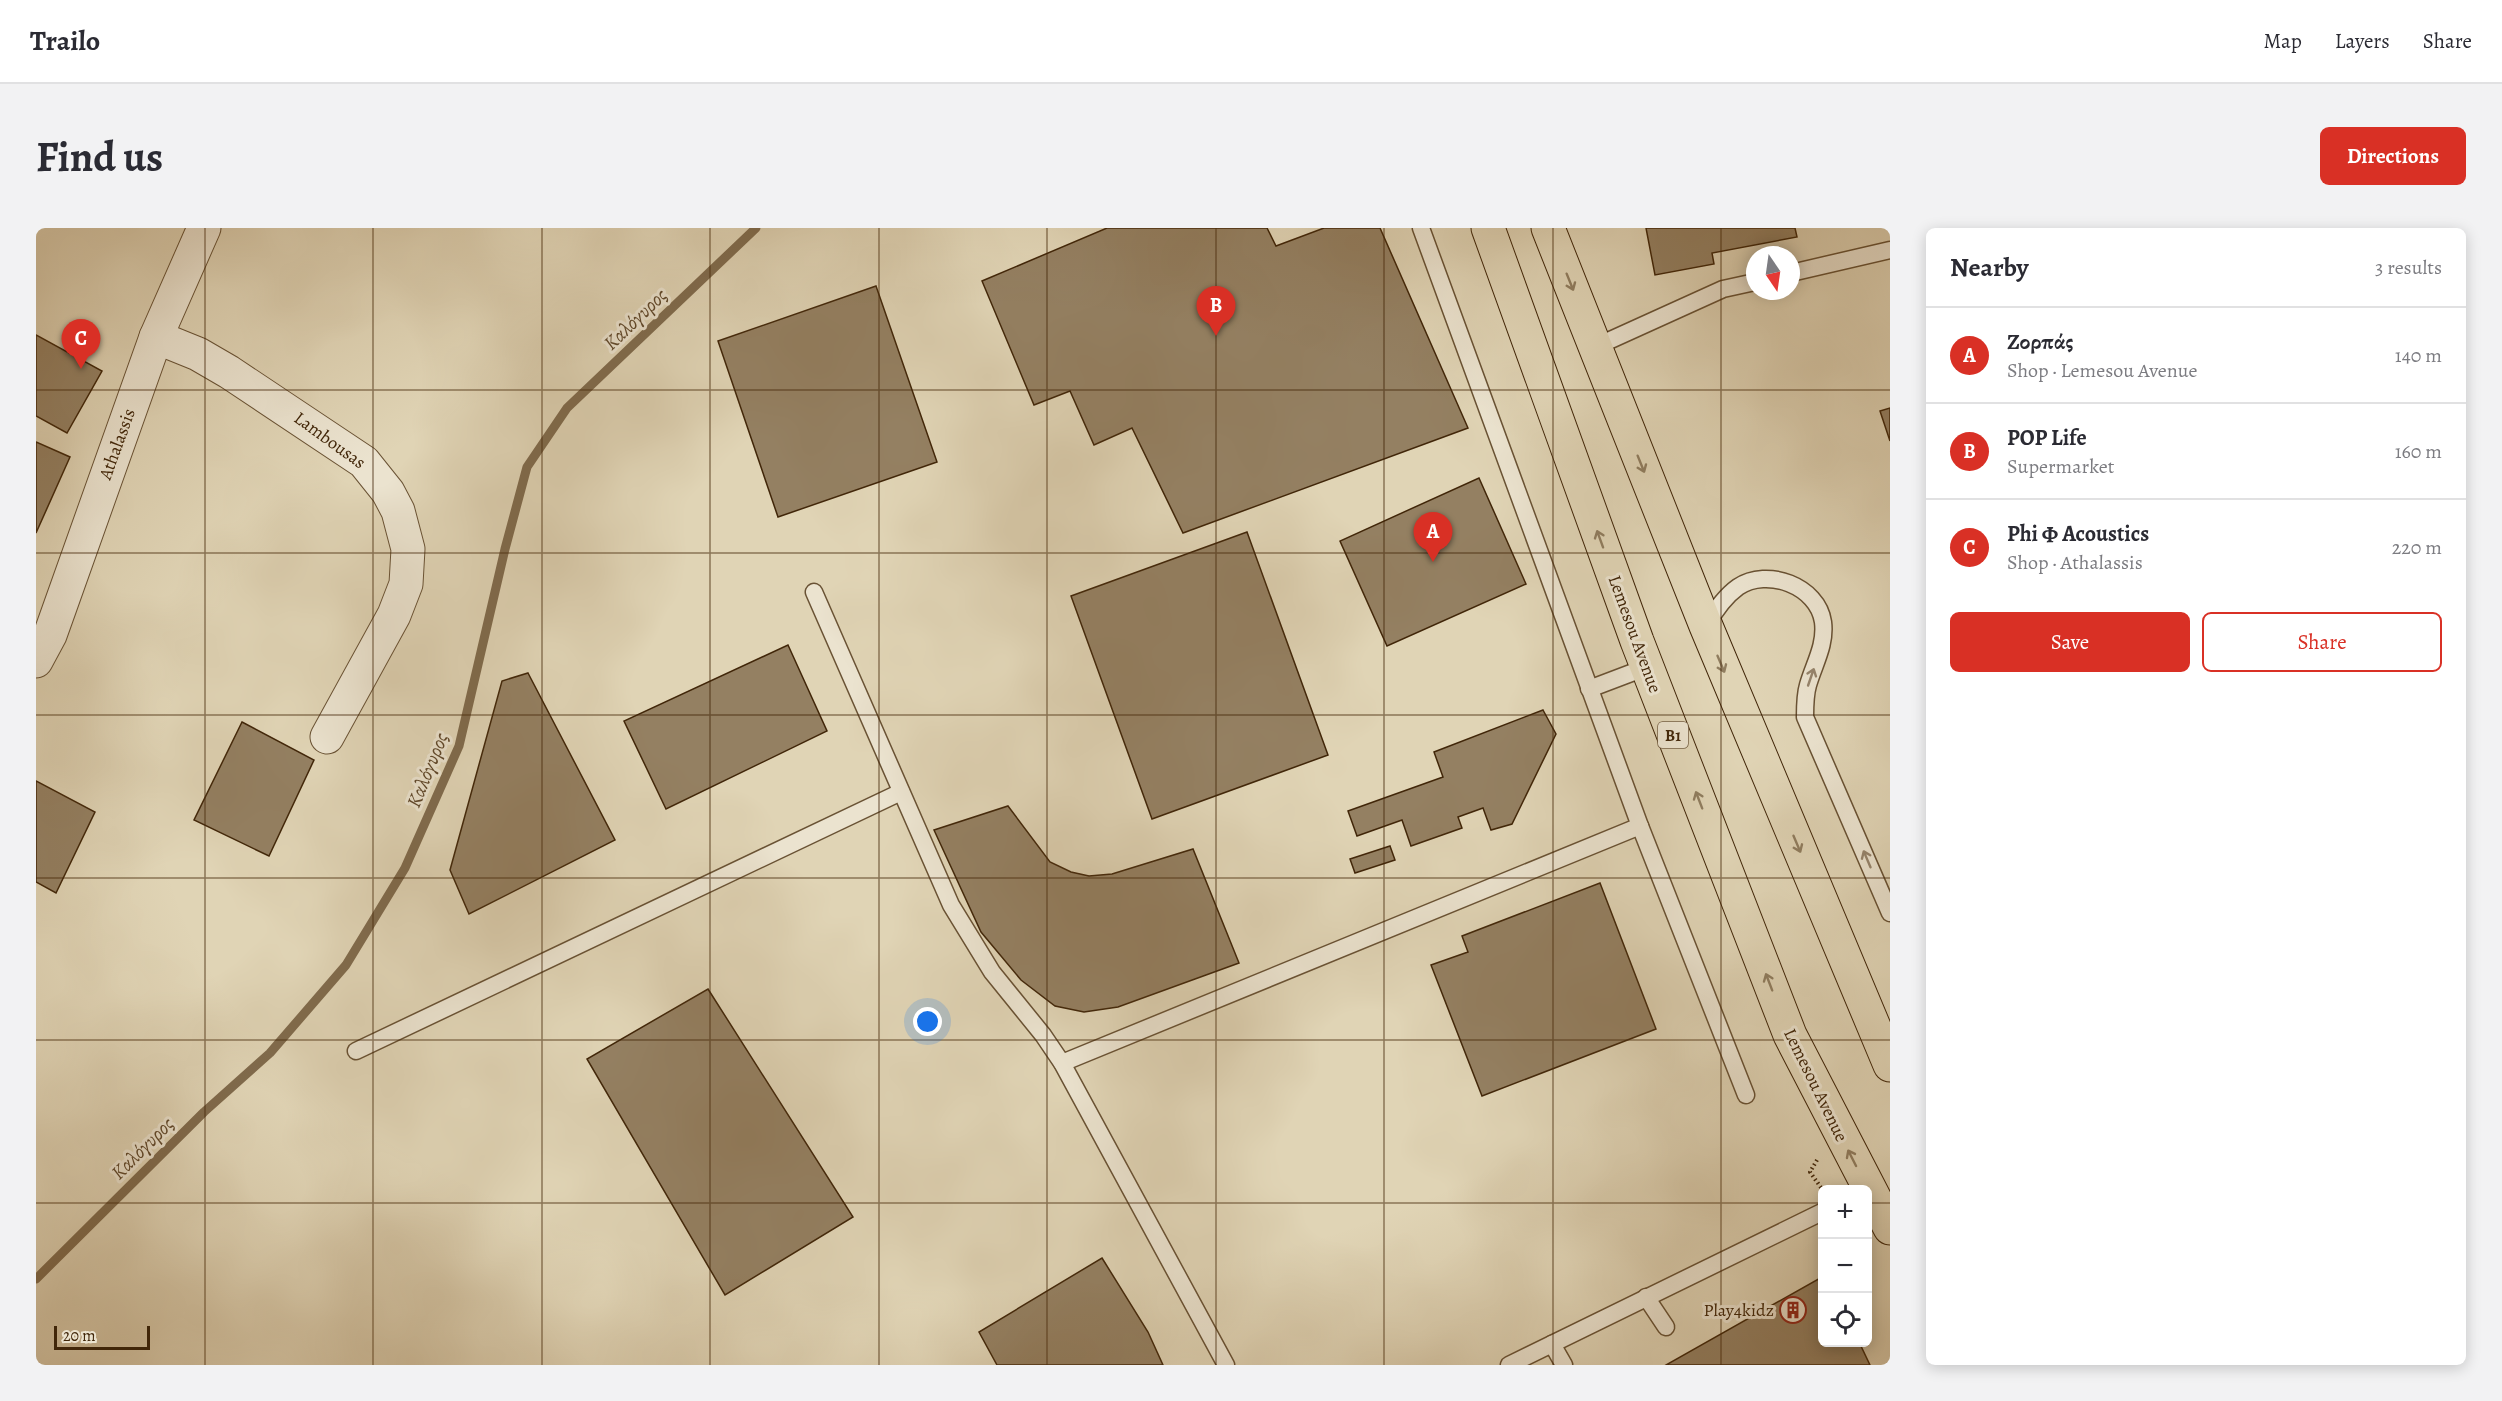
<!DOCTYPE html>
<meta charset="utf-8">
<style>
body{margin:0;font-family:Alegreya,serif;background:#f2f2f3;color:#2b2b33}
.controls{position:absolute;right:18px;bottom:18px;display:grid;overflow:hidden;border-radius:9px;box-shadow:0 3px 15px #0003}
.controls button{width:54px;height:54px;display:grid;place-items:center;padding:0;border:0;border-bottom:2px solid #e1e1e2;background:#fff;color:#2b2b33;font:30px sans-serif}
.compass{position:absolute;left:1710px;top:18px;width:54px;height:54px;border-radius:50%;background:#fff;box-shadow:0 3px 15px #0003;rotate:167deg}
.scale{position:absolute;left:18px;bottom:15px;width:96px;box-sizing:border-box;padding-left:6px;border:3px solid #412609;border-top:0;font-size:16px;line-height:21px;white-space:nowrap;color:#412609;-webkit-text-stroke:4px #ebe3cf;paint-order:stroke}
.you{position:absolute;left:892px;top:794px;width:21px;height:21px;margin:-15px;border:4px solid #fff;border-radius:50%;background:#1a73e8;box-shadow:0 0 0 9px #1a73e833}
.badge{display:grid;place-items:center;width:39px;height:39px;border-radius:50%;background:#d93025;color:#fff;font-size:20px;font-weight:700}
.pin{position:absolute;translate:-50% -50px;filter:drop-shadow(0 2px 3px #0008)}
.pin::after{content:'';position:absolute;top:32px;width:21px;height:18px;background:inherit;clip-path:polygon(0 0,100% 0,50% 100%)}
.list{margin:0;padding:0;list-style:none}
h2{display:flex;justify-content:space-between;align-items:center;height:78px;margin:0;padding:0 24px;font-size:26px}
h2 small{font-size:20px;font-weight:400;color:#7c7c81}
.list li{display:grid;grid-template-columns:39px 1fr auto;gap:18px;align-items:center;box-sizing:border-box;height:96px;padding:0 24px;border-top:2px solid #e1e1e2}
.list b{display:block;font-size:22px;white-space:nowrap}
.list p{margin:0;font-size:20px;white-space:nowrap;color:#7c7c81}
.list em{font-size:20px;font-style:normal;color:#7c7c81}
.actions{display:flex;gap:12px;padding:18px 24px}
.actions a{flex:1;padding:14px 0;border:2px solid #d93025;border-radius:9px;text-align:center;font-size:21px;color:#d93025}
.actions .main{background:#d93025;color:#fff}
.icon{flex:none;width:33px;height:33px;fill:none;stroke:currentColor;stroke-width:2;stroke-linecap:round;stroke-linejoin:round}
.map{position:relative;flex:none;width:1854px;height:1137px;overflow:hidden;border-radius:9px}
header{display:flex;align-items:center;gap:36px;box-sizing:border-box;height:84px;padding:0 30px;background:#fff;border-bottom:2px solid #e1e1e2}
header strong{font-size:28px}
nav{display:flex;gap:33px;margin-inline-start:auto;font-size:21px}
.intro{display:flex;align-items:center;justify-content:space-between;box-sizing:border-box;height:144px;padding:0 36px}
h1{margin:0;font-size:42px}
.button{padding:15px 27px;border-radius:9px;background:#d93025;color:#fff;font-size:21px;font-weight:700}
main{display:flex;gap:36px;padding:0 36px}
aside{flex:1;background:#fff;border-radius:9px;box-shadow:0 3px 15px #0003}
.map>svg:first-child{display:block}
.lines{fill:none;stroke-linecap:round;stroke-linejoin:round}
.stream{stroke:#806b4d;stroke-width:9}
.building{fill:#948062;stroke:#412609;stroke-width:1.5}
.lane-casing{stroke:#695234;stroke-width:19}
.street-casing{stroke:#695234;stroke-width:35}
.primary-casing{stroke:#412609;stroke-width:35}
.path{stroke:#412609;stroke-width:4;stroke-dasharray:1.5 3;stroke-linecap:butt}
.lane{stroke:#ebe3cf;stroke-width:16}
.street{stroke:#ebe3cf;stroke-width:33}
.primary{stroke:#e0d4b5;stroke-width:33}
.oneway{stroke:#907d5f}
.oneway2{stroke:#96846c}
.grid{fill:none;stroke:#412609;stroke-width:1.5;stroke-opacity:0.55}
.labels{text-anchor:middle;stroke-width:6;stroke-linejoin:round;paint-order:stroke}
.shield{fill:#ebe3cf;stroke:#745f44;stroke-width:1.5}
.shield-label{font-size:16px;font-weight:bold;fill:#412609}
.street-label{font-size:18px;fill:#412609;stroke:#ebe3cf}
.poi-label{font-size:18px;fill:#412609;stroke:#ebe3cf;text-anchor:end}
.water-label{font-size:20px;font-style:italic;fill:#60482b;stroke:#ebe3cf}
</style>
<header>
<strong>Trailo</strong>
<nav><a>Map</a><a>Layers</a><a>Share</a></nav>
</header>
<div class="intro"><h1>Find us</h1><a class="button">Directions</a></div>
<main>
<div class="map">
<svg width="1854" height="1137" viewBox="0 0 1854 1137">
<rect width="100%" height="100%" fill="#e0d4b5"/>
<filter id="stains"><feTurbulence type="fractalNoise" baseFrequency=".00333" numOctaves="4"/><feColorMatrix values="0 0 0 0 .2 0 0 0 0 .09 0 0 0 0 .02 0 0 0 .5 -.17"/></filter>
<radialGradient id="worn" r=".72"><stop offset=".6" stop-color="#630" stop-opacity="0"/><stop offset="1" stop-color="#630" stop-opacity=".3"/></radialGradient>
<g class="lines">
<polyline class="stream" points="0,1051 168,884 234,825 310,737 369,640 423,518 469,321 491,239 531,180 720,0"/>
</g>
<g class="building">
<polygon points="1071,0 1231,0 1240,18 1288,0 1344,0 1432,200 1147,305 1096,200 1058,217 1034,163 998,177 946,53"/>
<polygon points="1610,0 1759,0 1761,9 1676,25 1678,36 1619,47"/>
<polygon points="840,58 901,234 742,289 682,113"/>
<polygon points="0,107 66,143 31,205 0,188"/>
<polygon points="1854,180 1854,213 1844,183"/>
<polygon points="0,214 34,229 0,305"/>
<polygon points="1443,250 1490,356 1351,418 1304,313"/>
<polygon points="1211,304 1292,527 1116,591 1035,368"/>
<polygon points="752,417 791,503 630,581 588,493"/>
<polygon points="492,445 579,612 433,686 414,642 466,453"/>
<polygon points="1507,482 1520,506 1476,596 1455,602 1447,580 1422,589 1426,600 1375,618 1366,592 1321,608 1312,583 1407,549 1398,524"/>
<polygon points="206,494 278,532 233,628 158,592"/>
<polygon points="0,553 59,584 20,665 0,654"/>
<polygon points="972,578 1014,634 1035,644 1053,648 1076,646 1157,621 1203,735 1082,779 1048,784 1019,778 985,752 945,704 898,602"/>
<polygon points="1354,618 1359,632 1319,645 1314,631"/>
<polygon points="1564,655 1620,801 1446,868 1395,737 1432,724 1426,708"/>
<polygon points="672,761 817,989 689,1067 551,831"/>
<polygon points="1066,1030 1112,1104 1127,1137 961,1137 943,1104"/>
<polygon points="1786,1049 1786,1114 1823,1114 1834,1137 1630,1137"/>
</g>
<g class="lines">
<defs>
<g id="lane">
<polyline points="1385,0 1604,598 1710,867"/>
<polyline points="1755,45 1854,22"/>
<polyline points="1559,119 1687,61 1719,54"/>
<polyline points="778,364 915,677 956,744 1007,807 1026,835 1190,1137"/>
<path d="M1670,398C1678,384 1688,369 1702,359C1731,339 1782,358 1787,394C1790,417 1778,436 1772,457C1769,467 1769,478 1769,489L1854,685"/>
<polyline points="1553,461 1611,439"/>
<polyline points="320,823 865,564"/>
<polyline points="1026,835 1604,598"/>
<polyline points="1610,1069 1630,1099"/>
<polyline points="1516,1116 1528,1137"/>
<polyline points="1473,1137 1786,984"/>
</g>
<g id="street">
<polyline points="120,109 162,126 193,144 328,234 352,264 362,283 372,321 370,356 358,387 291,509"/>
<polyline points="0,433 14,407 24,379 120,109 168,0"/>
</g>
<g id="primary">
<polyline points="1452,0 1601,413 1754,807 1854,1000"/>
<polyline points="1512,0 1670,398 1854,837"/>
</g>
</defs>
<use href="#lane" class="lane-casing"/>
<use href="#street" class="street-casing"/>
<use href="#primary" class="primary-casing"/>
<polyline class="path" points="1781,932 1774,944 1786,961"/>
<use href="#lane" class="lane"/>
<use href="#street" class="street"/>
<use href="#primary" class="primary"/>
</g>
<defs><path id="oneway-shaft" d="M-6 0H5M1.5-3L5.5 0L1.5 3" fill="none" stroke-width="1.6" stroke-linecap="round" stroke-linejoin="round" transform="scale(1.5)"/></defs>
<g class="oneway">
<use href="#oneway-shaft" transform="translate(1534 54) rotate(68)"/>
<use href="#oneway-shaft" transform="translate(1605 236) rotate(68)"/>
<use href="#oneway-shaft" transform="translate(1564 311) rotate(-110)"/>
<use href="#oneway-shaft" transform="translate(1685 436) rotate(67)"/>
<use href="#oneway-shaft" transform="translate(1663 572) rotate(-111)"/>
<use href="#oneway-shaft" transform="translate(1761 616) rotate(67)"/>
<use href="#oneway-shaft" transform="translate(1733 754) rotate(-111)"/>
<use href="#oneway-shaft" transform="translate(1816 930) rotate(-117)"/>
</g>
<g class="oneway2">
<use href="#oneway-shaft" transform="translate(1775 449) rotate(-71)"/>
<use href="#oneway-shaft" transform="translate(1831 631) rotate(-113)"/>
</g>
<path class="grid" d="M169,0V1137M337,0V1137M506,0V1137M674,0V1137M843,0V1137M1011,0V1137M1180,0V1137M1348,0V1137M1517,0V1137M1685,0V1137M0,162H1854M0,325H1854M0,487H1854M0,650H1854M0,812H1854M0,975H1786M1832,975H1854"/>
<defs>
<symbol id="building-ring" viewBox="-11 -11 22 22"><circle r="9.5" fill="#ebe3cf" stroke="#8f2418" stroke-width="1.5"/><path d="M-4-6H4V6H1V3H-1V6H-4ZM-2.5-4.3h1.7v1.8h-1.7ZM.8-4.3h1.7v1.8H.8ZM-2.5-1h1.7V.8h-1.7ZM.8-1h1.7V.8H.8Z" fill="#8f2418"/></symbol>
</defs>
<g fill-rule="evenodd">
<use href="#building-ring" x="1742" y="1067" width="30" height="30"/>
</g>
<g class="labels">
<rect class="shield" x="1622" y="494" width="30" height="26" rx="4.5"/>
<g class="shield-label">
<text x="1637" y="513">B1</text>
</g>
<g class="street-label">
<text transform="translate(294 212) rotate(36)" y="6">Lambousas</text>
<text transform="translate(81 216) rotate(-70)" y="6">Athalassis</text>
<text transform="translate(1599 406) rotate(70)" y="6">Lemesou Avenue</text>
<text transform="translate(1780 857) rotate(64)" y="6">Lemesou Avenue</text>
</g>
<g class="poi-label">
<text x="1738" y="1088">Play4kidz</text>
</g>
<g class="water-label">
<text transform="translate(599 91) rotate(-44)" y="7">Καλόγυρος</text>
<text transform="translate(391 542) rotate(-68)" y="7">Καλόγυρος</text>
<text transform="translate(106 920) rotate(-45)" y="7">Καλόγυρος</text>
</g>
</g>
<rect width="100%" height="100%" filter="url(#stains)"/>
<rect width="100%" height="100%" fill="url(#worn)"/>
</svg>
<div class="controls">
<button>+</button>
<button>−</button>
<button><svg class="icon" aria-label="locate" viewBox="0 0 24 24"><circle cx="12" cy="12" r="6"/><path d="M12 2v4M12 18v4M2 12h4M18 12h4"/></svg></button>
</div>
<svg class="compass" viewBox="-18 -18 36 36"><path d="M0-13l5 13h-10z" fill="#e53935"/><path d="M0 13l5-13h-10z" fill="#7c7c81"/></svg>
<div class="scale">20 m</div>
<div class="you"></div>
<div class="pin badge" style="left:1397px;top:334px">A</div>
<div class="pin badge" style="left:1180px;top:108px">B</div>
<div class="pin badge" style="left:45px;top:141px">C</div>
</div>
<aside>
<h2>Nearby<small>3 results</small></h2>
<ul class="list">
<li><span class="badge">A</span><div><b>Ζορπάς</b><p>Shop · Lemesou Avenue</p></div><em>140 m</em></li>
<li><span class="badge">B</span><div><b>POP Life</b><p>Supermarket</p></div><em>160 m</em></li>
<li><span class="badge">C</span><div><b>Phi Φ Acoustics</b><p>Shop · Athalassis</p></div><em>220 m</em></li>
</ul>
<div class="actions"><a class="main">Save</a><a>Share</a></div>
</aside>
</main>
